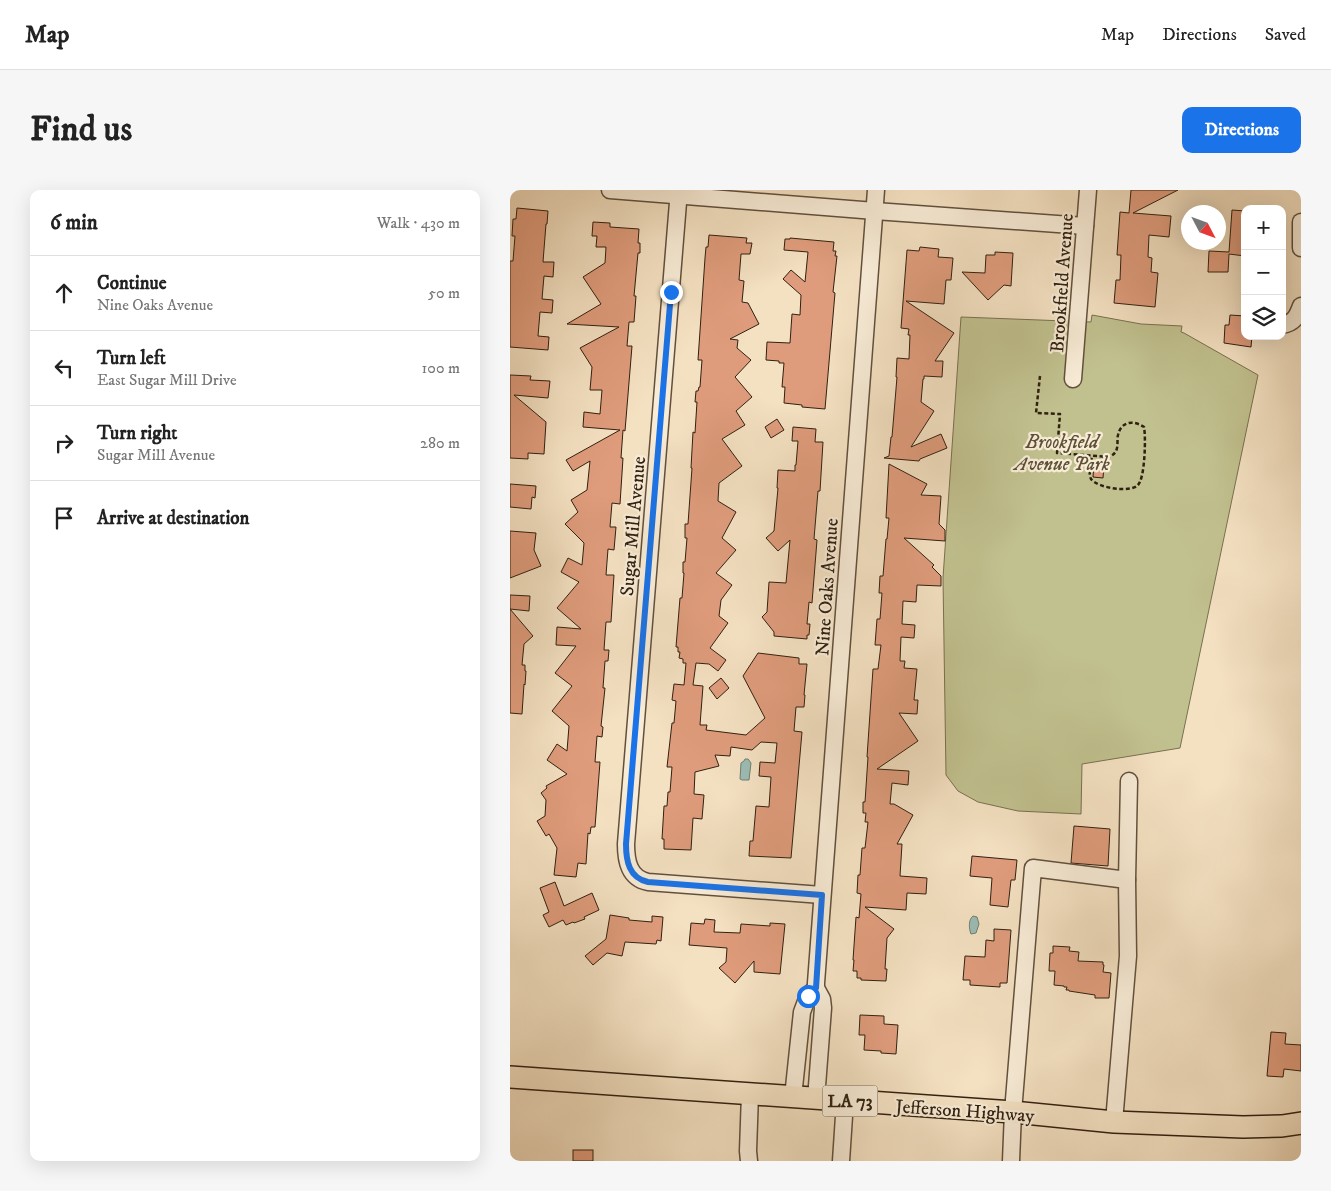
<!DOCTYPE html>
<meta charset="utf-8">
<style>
body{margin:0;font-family:"IM FELL DW Pica",serif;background:#f6f6f6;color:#222}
.controls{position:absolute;right:15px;top:15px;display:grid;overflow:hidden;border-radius:10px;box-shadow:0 5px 20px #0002}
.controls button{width:45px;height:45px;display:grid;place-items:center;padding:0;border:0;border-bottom:1px solid #e0e0e0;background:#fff;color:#222;font:25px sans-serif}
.compass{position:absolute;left:671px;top:15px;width:45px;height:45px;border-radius:50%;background:#fff;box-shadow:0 5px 20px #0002;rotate:131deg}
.stop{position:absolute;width:15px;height:15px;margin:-11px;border:4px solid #1a73e8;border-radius:50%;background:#fff}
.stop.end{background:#1a73e8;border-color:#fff;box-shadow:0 1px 5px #0008}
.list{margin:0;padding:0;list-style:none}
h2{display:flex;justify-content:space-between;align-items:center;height:65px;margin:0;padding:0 20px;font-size:21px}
h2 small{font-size:16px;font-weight:400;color:#767676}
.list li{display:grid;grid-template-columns:32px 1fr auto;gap:15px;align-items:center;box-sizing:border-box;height:75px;padding:0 20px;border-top:1px solid #e0e0e0}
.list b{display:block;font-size:19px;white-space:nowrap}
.list p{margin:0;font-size:16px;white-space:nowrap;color:#767676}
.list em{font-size:16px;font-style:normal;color:#767676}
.icon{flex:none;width:28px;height:28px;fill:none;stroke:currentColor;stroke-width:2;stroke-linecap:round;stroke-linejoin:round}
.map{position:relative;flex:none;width:791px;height:971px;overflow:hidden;border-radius:10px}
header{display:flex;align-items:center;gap:30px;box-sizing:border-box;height:70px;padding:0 25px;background:#fff;border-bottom:1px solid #e0e0e0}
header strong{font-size:24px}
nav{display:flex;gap:28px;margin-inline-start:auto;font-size:18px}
.intro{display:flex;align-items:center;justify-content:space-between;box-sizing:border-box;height:120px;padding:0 30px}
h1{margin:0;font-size:35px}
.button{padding:12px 22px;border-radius:10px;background:#1a73e8;color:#fff;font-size:18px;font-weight:700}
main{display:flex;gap:30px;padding:0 30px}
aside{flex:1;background:#fff;border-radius:10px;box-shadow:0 5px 20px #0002}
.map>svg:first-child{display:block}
.green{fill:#c1c18f;stroke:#797050}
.water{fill:#9cbdb5;stroke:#717e73}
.building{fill:#df9c7c;stroke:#312011}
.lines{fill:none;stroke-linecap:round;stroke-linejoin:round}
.minor-casing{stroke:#62503d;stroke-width:19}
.major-casing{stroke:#312011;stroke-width:24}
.path{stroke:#312011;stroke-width:2.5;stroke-dasharray:4 2.5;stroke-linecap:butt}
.minor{stroke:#f8ecd7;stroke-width:16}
.major{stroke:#f4e1c2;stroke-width:21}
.route{stroke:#1a73e8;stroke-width:6}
.labels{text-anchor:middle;stroke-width:4.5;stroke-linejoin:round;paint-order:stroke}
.shield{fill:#f8ecd7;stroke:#6d5d4c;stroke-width:1}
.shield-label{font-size:18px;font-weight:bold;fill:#312011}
.street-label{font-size:19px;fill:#312011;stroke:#f8ecd7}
.park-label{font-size:19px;font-style:italic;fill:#5c5037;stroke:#f8ecd7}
</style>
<header>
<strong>Map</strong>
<nav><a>Map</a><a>Directions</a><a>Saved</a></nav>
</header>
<div class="intro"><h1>Find us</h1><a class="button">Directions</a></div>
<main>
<aside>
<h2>6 min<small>Walk · 430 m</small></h2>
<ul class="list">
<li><svg class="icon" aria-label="ahead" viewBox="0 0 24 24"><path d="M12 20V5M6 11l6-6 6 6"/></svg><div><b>Continue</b><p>Nine Oaks Avenue</p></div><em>50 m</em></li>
<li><svg class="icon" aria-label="left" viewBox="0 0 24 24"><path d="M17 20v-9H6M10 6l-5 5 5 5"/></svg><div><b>Turn left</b><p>East Sugar Mill Drive</p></div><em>100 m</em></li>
<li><svg class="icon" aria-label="right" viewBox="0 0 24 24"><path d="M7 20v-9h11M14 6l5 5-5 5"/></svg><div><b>Turn right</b><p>Sugar Mill Avenue</p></div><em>280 m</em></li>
<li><svg class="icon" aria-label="arrive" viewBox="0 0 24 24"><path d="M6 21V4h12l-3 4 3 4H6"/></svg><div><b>Arrive at destination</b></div></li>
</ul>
</aside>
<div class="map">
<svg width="791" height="971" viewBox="0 0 791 971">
<rect width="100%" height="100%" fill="#f4e1c2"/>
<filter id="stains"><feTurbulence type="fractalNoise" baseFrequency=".004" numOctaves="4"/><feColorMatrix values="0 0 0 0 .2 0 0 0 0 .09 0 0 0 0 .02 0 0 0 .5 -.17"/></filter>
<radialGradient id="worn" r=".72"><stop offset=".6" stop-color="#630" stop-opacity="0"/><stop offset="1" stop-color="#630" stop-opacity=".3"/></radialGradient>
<polygon class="green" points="582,125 631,134 672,136 671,142 674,143 748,185 670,558 572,574 571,624 508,621 468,612 448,601 436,585 433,388 451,127 581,132"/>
<g class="water">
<polygon points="235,569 238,569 241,573 239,590 232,590 230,589 231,573 234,571"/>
<path d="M463,726L467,727L469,734L466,743L461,744C459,739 458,730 463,726Z"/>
</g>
<g class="building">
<polygon points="621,0 668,0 623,23 661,26 659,47 639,45 638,67 642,68 641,82 648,83 645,117 604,113 606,90 610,90 611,65 607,65 610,22 619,23"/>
<polygon points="7,18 38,21 37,34 36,34 33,72 44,72 43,87 34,86 32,109 43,110 42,123 30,122 28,146 39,147 38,160 0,157 0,71 3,71 5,46 2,46 3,29 6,29"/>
<polygon points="722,20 735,21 735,66 719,64 718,82 698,82 699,61 719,62"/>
<polygon points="83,32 100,33 100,37 129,39 128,53 130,53 130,63 128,63 124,106 126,106 124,132 119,132 117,156 122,156 115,241 113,240 111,268 113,268 110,314 102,313 100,337 106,337 104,360 98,359 96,385 104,385 101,432 96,432 94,460 99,460 98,471 95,471 93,498 95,498 91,536 93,537 92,547 87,546 85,572 90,572 85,637 81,637 80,644 78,643 76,674 68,673 66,687 44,685 47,658 39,644 36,646 27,631 35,626 36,610 31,603 37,598 36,596 57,584 37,570 47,554 57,561 59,536 42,521 62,496 45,483 66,456 46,455 47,437 71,439 47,418 69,392 51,382 58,368 72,375 74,353 55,334 68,322 61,310 77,300 80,271 63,281 56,270 110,240 73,237 74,222 90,224 92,200 80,200 82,177 70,158 109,137 57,134 91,114 73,87 95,73 96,57 86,57 87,46 82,46"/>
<polygon points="199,45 237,48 236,53 242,53 240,64 231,64 229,90 234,91 232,112 238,113 249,134 220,149 228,150 227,158 241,170 225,187 242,207 226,221 235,235 212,249 232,276 209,293 208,311 226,322 212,348 226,360 206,383 222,395 211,410 209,426 218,433 200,458 216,470 208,481 199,474 186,473 183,495 193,496 190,535 197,535 196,540 236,545 255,528 233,486 248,463 289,468 289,474 297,474 294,505 295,505 294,517 286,517 284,541 292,542 281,668 239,666 240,651 243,651 246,616 259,617 261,587 249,586 250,572 265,573 267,553 251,552 242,560 221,557 220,566 205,565 209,576 185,582 184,604 194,605 192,629 183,628 181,660 154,659 154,649 152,649 154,616 157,616 158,602 160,602 162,577 157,577 162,533 164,533 166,511 162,510 164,494 174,495 176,473 173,473 173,469 169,468 170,462 168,462 168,457 166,457 170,408 172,408 174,383 173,383 173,372 175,372 177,348 175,348 175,334 178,334 182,278 181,278 183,242 185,243 187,212 185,212 186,201 188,201 189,197 190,197 192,170 188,170 195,68 196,57 198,57"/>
<polygon points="280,48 324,52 323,61 326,61 325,66 327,66 323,102 325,103 315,219 292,217 292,215 274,213 275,197 272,197 274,173 269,173 269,171 256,170 257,152 280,153 282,124 290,125 291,105 273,89 281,80 295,92 298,62 274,60 275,49 280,49"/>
<polygon points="410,57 429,59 428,67 443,68 441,90 436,90 434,114 396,111 444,143 425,171 433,171 432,187 414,186 414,189 413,189 411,212 424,221 401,257 431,244 437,258 410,269 409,271 374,268 379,266 381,247 382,247 387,187 386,187 387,168 399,169 400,145 398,145 399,139 391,138 397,60 409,61"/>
<polygon points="485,62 503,63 501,96 494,95 478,110 452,82 475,83 476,65 485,65"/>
<polygon points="720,125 735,126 735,146 742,146 741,157 714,153 715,135 719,135"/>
<polygon points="0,185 21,186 20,190 40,191 38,208 4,205 36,232 34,264 18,263 18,269 0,268"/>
<polygon points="267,229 274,240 261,248 255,237"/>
<polygon points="283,237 306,239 305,252 313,252 310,301 308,301 304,349 307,350 302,413 299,412 297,434 300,434 299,445 297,445 297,449 264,446 264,442 252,427 257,422 259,392 276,393 280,350 268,361 256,348 264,341 268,298 267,298 268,280 285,281 285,275 286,275 288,251 282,251"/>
<polygon points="379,274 417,294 411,305 431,306 429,334 435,340 435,351 394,348 424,375 422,377 431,386 431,396 407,395 406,412 393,411 392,434 405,435 404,448 391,447 390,471 395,471 394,478 407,479 404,510 408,510 407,524 389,523 408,551 367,579 399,581 398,595 382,593 380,614 384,614 403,625 387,654 392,654 390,686 417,688 416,704 397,703 396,720 355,717 384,739 377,748 375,779 377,779 376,791 351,790 351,788 347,788 347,781 343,781 344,770 343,770 346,727 349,728 351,704 347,703 348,685 350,685 352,658 355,658 358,632 355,632 356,623 353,623 353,612 355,612 358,567 357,567 363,479 368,479 371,455 365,455 367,429 370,429 372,403 369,403 370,386 373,386 376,349 377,349 379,328 376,328"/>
<polygon points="584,274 594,275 593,288 583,287"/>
<polygon points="0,294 26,296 25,308 22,307 21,319 0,317"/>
<polygon points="0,341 26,343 24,360 31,376 0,388"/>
<polygon points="0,405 20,406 19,421 0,419 23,446 14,454 12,475 15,475 15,481 16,481 15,495 14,494 12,524 0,523"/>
<polygon points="211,488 219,498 207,509 199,498"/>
<polygon points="564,636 600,639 598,676 561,673"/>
<polygon points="462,666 507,670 505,690 501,690 498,717 480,715 482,688 460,686"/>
<polygon points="45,692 54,716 82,703 89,720 74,727 75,729 64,733 63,732 56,735 53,730 39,737 33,725 39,722 30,698"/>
<polygon points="100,725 119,728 119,730 142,732 142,726 153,727 151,751 147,750 146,754 115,752 112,766 97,763 83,775 75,766 96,749"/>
<polygon points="195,729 205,730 204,742 230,743 231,734 260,736 260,733 275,734 270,784 244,782 244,771 225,793 209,778 216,772 217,758 179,755 181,733 194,734"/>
<polygon points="484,739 501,740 497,793 490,793 490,797 460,795 460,790 453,790 455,766 475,767 476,750 484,751"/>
<polygon points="543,756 560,757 559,761 569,762 568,771 593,772 593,775 594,775 593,782 601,783 599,808 585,808 585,805 559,801 559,800 556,800 557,797 554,797 554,796 544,795 545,781 539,781 540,763 543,763"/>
<polygon points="350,825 374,826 374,834 388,835 386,864 371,863 371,861 354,860 355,845 349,845"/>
<polygon points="761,842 776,843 775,854 791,855 791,881 774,879 773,887 757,886"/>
<rect x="63" y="960" width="20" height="11"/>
</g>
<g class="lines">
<defs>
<g id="minor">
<polyline points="100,0 365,21 575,36"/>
<path d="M169,0L116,654C116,671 119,688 138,692L312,705"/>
<polyline points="791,32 791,58"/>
<path d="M772,135C784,133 787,127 791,116"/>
<polyline points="563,189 578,0"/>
<polyline points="617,690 619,591"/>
<polyline points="283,907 292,822 298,806 306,798"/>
<polyline points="306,909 313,818 312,809 306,798 306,793 366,0"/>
<polyline points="239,971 238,961 240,904"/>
<polyline points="331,971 335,911"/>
<polyline points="501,971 503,922 523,678 617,690 618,766 604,932"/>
</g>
<polyline id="major" points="0,887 503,922 604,932 733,937 772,936 791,933"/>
</defs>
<use href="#minor" class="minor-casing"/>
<use href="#major" class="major-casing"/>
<path class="path" d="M530,186L526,223L550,224L547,263L599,267C603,265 606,263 607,258C608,254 607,249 608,245C611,231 624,230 634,237C636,247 635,288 628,295C621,303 587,298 581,289C578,283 581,273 582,266"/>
<use href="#minor" class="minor"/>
<use href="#major" class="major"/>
</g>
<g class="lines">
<path class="route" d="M161,102L116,654C116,671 119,688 138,692L312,705L306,798L298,806"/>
</g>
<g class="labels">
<rect class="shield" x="312.5" y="895.5" width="55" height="31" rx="4"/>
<g class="shield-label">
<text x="340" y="917">LA 73</text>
</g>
<g class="street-label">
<text transform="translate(551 93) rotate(-86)" y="7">Brookfield Avenue</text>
<text transform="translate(122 336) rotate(-85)" y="7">Sugar Mill Avenue</text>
<text transform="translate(316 397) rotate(-86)" y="7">Nine Oaks Avenue</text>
<text transform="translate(455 920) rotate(4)" y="7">Jefferson Highway</text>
</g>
<g class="park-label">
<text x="552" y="258">Brookfield<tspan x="552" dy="22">Avenue Park</tspan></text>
</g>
</g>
<rect width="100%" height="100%" filter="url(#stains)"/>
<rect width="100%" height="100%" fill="url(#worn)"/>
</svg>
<div class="controls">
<button>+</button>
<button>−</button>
<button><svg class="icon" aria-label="layers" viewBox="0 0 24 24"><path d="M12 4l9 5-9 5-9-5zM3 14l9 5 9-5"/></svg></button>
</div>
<svg class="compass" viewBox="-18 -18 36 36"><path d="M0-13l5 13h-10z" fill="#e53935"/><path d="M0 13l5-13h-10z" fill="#767676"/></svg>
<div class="stop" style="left:298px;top:806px"></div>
<div class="stop end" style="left:161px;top:102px"></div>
</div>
</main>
